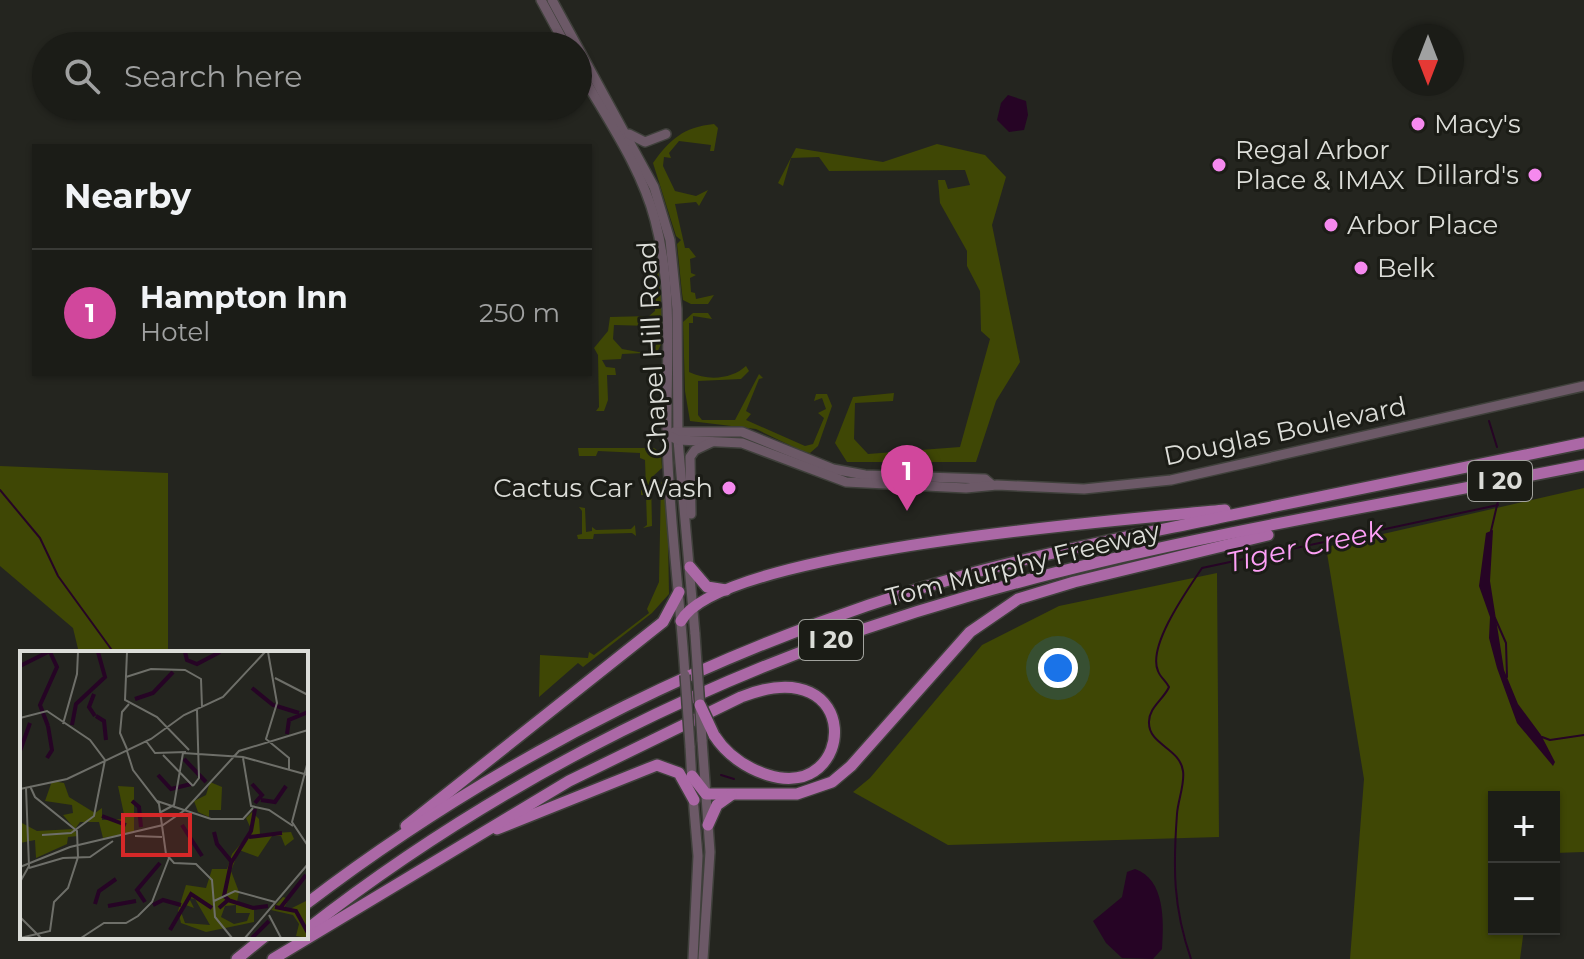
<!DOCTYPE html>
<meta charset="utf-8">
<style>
body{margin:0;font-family:Montserrat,sans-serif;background:#282924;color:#f1f3f6}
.controls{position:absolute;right:24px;bottom:24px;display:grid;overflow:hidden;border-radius:0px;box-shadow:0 2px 6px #0004}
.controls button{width:72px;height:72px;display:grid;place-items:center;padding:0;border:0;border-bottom:2px solid #393a36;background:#1b1c17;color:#f1f3f6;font:40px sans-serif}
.compass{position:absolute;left:1392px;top:24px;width:72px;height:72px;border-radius:50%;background:#1b1c17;box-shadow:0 2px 6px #0004;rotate:180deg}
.you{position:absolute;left:1058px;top:668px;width:28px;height:28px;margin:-20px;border:6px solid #fff;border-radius:50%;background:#1a73e8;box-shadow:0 0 0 12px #1a73e833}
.badge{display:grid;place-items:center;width:52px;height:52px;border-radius:50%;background:#0f766e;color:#fff;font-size:26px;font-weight:700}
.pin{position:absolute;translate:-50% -66px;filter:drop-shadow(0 2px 4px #0008)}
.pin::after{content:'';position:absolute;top:42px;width:28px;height:24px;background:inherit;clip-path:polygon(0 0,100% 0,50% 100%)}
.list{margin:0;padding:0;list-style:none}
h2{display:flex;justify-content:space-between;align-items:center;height:104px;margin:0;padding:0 32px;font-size:34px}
h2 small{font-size:26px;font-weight:400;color:#a0a1a1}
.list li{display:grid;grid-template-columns:52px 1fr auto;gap:24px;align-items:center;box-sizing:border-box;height:128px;padding:0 32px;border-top:2px solid #393a36}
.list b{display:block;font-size:30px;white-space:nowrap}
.list p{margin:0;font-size:26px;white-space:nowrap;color:#a0a1a1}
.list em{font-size:26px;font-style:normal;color:#a0a1a1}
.icon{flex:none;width:44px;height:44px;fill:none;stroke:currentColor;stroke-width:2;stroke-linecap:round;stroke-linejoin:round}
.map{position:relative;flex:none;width:1584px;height:959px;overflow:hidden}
.search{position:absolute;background:#1b1c17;box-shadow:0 2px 6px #0004;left:32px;top:32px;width:560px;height:88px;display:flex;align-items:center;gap:20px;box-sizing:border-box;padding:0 28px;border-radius:44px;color:#a0a1a1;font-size:30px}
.panel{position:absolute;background:#1b1c17;box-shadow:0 2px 6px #0004;left:32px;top:144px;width:560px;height:232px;border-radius:0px}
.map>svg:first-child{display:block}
.green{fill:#3f4705}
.water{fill:#260425}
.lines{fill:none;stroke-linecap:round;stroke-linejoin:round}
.stream{stroke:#260425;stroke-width:2}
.secondary-casing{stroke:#3f403b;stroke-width:12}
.motorway-casing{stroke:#3f403b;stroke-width:14}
.secondary{stroke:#6c5967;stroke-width:9}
.motorway{stroke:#ab68a6;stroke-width:11}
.secondary-bridge-casing{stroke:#3f403b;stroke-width:12;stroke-linecap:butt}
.motorway-bridge-casing{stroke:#3f403b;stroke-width:14;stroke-linecap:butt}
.secondary-bridge{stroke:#6c5967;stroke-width:9}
.motorway-bridge{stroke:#ab68a6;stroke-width:11}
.poi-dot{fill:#f589ee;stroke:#1b1c16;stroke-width:3}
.labels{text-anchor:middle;stroke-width:6;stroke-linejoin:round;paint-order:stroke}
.shield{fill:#1b1c16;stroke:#a2a39e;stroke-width:2}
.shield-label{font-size:24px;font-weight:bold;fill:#dcddd8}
.poi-label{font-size:26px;fill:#dcddd8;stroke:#1b1c16;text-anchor:start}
.street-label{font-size:26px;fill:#dcddd8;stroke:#1b1c16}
.water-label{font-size:28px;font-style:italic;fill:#fea0f7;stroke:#1b1c16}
.inset-river{fill:none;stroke:#260425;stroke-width:4}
.inset-road{fill:none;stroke:#6e6f69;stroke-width:2}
.view{fill:#d62828;fill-opacity:0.15;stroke:#d62828;stroke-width:4}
.inset-edge{fill:none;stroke:#dcddd8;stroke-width:4}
</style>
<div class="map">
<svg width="1584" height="959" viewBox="0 0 1584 959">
<rect width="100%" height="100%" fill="#24251f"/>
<g class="green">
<path d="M714,124L718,128L714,151H710L711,145L679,141L669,153L671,158L664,157L663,166L675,191L696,196L708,190L699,206L696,202L675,204L685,248H689L696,257L690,259L691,273L696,275L690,278L691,292L695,293L696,299L714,295L708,304H691L683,300L682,293L677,244L681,240L676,236L653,163C670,139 684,127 714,124Z"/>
<polygon points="937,144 985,155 1006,177 992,225 1020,362 996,401 976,462 847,462 835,443 853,397 894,393 893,401 855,403 854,439 868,454 960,447 990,339 981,331 980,291 967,266 967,251 940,203 938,180 945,180 948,189 970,185 965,170 829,171 819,157 791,158 783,186 778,183 796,148 883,162"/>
<polygon points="653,263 661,270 662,342 655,357 652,356 652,347 656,346 651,326 614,325 613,339 622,349 644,353 622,354 621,359 602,360 606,367 615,368 616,375 607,375 608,400 604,411 596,411 599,407 598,355 594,348 608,331 610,317 649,316 655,311"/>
<path d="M693,313H708L712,319L693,316V323H689V372C710,382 733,378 746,366L749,371L741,379L698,381V415L702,420H735L759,374L763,378L759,379L746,411L751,414L746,420L805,446L813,444L824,418L818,413L826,409L822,398L814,401L816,394H827L832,406L818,446L810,453L804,452L756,429L690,421L685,391L683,322Z"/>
<polygon points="578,448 654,448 661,453 662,468 651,478 652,526 643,528 647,525 646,495 641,495 641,490 646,489 645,460 640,458 640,453 598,451 596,456 579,456"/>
<polygon points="0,466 168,473 168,653 79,653 73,628 0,566"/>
<polygon points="661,482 667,485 669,594 652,613 583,667 578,663 539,697 540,655 588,658 589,652 594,655 649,613 647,609 659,582"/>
<polygon points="1584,488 1584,852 1554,853 1554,797 1494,797 1494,929 1524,929 1520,959 1350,959 1364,779 1326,547"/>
<polygon points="579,507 585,508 586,532 592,531 592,527 596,530 631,529 635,525 636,536 632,533 594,534 593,539 578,539 577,535 582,534 582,511"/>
<polygon points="1217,573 1219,837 948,845 853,792 870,778 982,645 1059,606"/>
</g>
<g class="water">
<polygon points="1008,95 1026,101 1028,115 1024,130 1009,132 997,120 1001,103"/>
<polygon points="1493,530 1490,581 1504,670 1518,704 1541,735 1555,762 1553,766 1517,723 1497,668 1489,638 1490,617 1479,586 1486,533"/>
<path d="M1135,869C1165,879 1164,921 1162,949L1153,959L1122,958L1106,943L1093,921L1122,897L1127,872Z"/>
</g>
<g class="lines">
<g class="stream">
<polyline points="1489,421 1497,447"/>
<polyline points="0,490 40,538 58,576 114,653"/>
<polyline points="1491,531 1498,501"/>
<polyline points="1495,618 1506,643 1507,677"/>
<polyline points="1542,737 1550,740 1584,735"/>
<polyline points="721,775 734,779"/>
<path d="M1191,959C1173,907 1173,868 1177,814C1178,800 1185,784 1183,771C1180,748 1149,745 1149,723C1148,708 1164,699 1169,687C1166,681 1160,677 1158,671C1147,646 1188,589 1202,568L1498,505"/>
</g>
<defs>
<g id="secondary">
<polyline points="541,0 566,46"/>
<polyline points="552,0 654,187 670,240 677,309 678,440 695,634"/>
<path d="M578,68C605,116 641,166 655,220C674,292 666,364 667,438C669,517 680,596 685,675"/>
<polyline points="629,134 645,142 666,134"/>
<polyline points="674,432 742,432 833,469 865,475 985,479 992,485"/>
<polyline points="667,435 678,440 742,443 846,482 966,488 997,485 1084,489 1171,480 1584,386"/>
<polyline points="691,514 690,457 695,450 712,442"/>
<polyline points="702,740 710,852 703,959"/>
<polyline points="690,746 692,782"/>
<polyline points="693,959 698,856 693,797"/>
</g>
<g id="motorway">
<polyline points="690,567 707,587 726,590"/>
<path d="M681,621C720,549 1136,519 1225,510"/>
<polyline points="692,776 706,794 797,794 832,782 851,766 970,632 1018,599 1074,582 1268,535"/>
<polyline points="708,825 717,805 731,795"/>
<polyline points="406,826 663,622 679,592"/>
<polyline points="497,829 657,765 679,773 694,800"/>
<path d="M306,904C505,752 735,639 976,572C1061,549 1147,533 1232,515C1350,491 1467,466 1584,443"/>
<path d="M306,930C502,777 730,664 969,596C1170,538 1379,506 1584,465"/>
<polyline points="237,959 264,937"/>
<path d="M273,959L569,781L741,697C865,648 857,803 768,775C746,768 726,754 714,735"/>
</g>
</defs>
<use href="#secondary" class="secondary-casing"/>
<use href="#motorway" class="motorway-casing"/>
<use href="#secondary" class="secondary"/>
<use href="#motorway" class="motorway"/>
<defs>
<g id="secondary-bridge">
<polyline points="695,634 702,740"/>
<polyline points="685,675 690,746"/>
</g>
<polyline id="motorway-bridge" points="700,705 714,735"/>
</defs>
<use href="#secondary-bridge" class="secondary-bridge-casing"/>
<use href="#motorway-bridge" class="motorway-bridge-casing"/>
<use href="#secondary-bridge" class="secondary-bridge"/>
<use href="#motorway-bridge" class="motorway-bridge"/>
</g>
<g class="poi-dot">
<circle cx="1418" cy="124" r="8"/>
<circle cx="1219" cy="165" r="8"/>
<circle cx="1535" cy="175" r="8"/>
<circle cx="1331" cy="225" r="8"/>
<circle cx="1361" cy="268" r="8"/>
<circle cx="729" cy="488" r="8"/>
</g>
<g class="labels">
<g class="shield">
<rect x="1468" y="461" width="64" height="40" rx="6"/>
<rect x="799" y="620" width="64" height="40" rx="6"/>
</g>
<g class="shield-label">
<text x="1500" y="489">I 20</text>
<text x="831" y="648">I 20</text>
</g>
<g class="poi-label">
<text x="1434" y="133">Macy's</text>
<text x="1235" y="159">Regal Arbor<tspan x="1235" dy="30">Place &amp; IMAX</tspan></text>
<text x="1519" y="184" text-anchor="end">Dillard's</text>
<text x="1347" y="234">Arbor Place</text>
<text x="1377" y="277">Belk</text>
<text x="713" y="497" text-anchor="end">Cactus Car Wash</text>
</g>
<g class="street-label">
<text transform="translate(652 349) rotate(-93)" y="9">Chapel Hill Road</text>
<text transform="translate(1285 431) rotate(-12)" y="9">Douglas Boulevard</text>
<text transform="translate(1023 564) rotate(-14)" y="9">Tom Murphy Freeway</text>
</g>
<g class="water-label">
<text transform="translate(1305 546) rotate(-12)" y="10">Tiger Creek</text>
</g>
</g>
<g transform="translate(20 651)">
<rect width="288" height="288" fill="#24251f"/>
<path d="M32,130L44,132L49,146L75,162L82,157V169L105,168L98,135L114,136V181L83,187L79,171H60L55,178L43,164L53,162L52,154L25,150ZM190,131L202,136L201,159H189V166L178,161L174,150L186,144ZM232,161L239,168L240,183L271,181L274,188L265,195L261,185H252L238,206L219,199L211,220L219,241L217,251L234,257V271L186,281L161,272L158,260L166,234L186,237L192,218H207L212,203L232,180L226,167ZM169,247L175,248L190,274L165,272L161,261L166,254L174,257ZM216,254V262H230L227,270L214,273L201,266L205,255ZM0,171L17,180L54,178L58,185L48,186L47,193L16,207L15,189L0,192ZM263,246L269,248L264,257L270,258L288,249V287L276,285L279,273L273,264L251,259Z" fill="#3f4705" fill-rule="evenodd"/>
<path class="inset-river" d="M165,1L167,9L177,13L200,1M0,15L28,1M232,37L253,54L279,62M74,43L69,56L75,65M115,48L133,42L153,21M76,65L84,70L86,89M52,74L56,53L85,26L78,1M28,75L20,54L37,16L30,1M267,83L269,69L288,61M0,100L10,72M27,107L32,99L28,75M164,108L186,131M138,124L151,138L171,133M232,133L242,144L235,152M241,149L255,151L266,135M112,150L119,156L121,176M82,165L106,174M162,174L182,205M194,181L197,193L211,210M229,186L262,182M209,249L204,245L211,212L231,180L235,158M125,251L117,239L140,212M75,253L79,240L96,228M133,254L143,249L161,254M88,255L116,250M255,256L276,260L288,282M261,256L286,224M199,257L208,249L233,257L248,255M150,279L171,243L192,257M232,287L249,270"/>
<path class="inset-road" d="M107,1L105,49L137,66L169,99M248,1L257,52L246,88L269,107V118M106,26L131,18L165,19L181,28L182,56M255,27L288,44M0,67L27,60L70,89L85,109L74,165L51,182L22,184M43,73L57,23L58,1M126,90L135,102L166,101M107,98L100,82L102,61L109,53M107,100L113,119L139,153L146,203L154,212L176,213L192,229L195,266L212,287M163,102L223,106L288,124M143,104L173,135M223,107L231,155L249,159L273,175M288,110L272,171L288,195M173,135L179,127L177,59M0,138L47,128L131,88L164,64L203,46L245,1M137,150L191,168H223L233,157M141,161L154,154L163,102M115,185L142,186M0,216L50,196L143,174L165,159L219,100L288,79M9,217L43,207L70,206L93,190M0,231L9,215L6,137M194,250L215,240L255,251M249,264L261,287M0,266L21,287M0,287L30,280L34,251L48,237L58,206L57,180L15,146L10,135M61,287L84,272H106L118,265L132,251L149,207M225,287L288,213"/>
<path class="view" d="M103,164H170V204H103Z"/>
<rect width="288" height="288" class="inset-edge"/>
</g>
</svg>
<div class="controls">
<button>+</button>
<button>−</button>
</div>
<svg class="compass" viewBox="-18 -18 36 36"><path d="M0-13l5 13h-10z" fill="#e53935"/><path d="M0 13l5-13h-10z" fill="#a0a1a1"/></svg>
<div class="you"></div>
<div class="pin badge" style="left:907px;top:511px;background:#d1479c">1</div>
<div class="search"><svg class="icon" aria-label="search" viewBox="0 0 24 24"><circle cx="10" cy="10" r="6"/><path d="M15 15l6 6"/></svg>Search here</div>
<section class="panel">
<h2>Nearby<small></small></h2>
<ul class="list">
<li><span class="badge" style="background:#d1479c">1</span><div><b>Hampton Inn</b><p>Hotel</p></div><em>250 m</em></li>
</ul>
</section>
</div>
